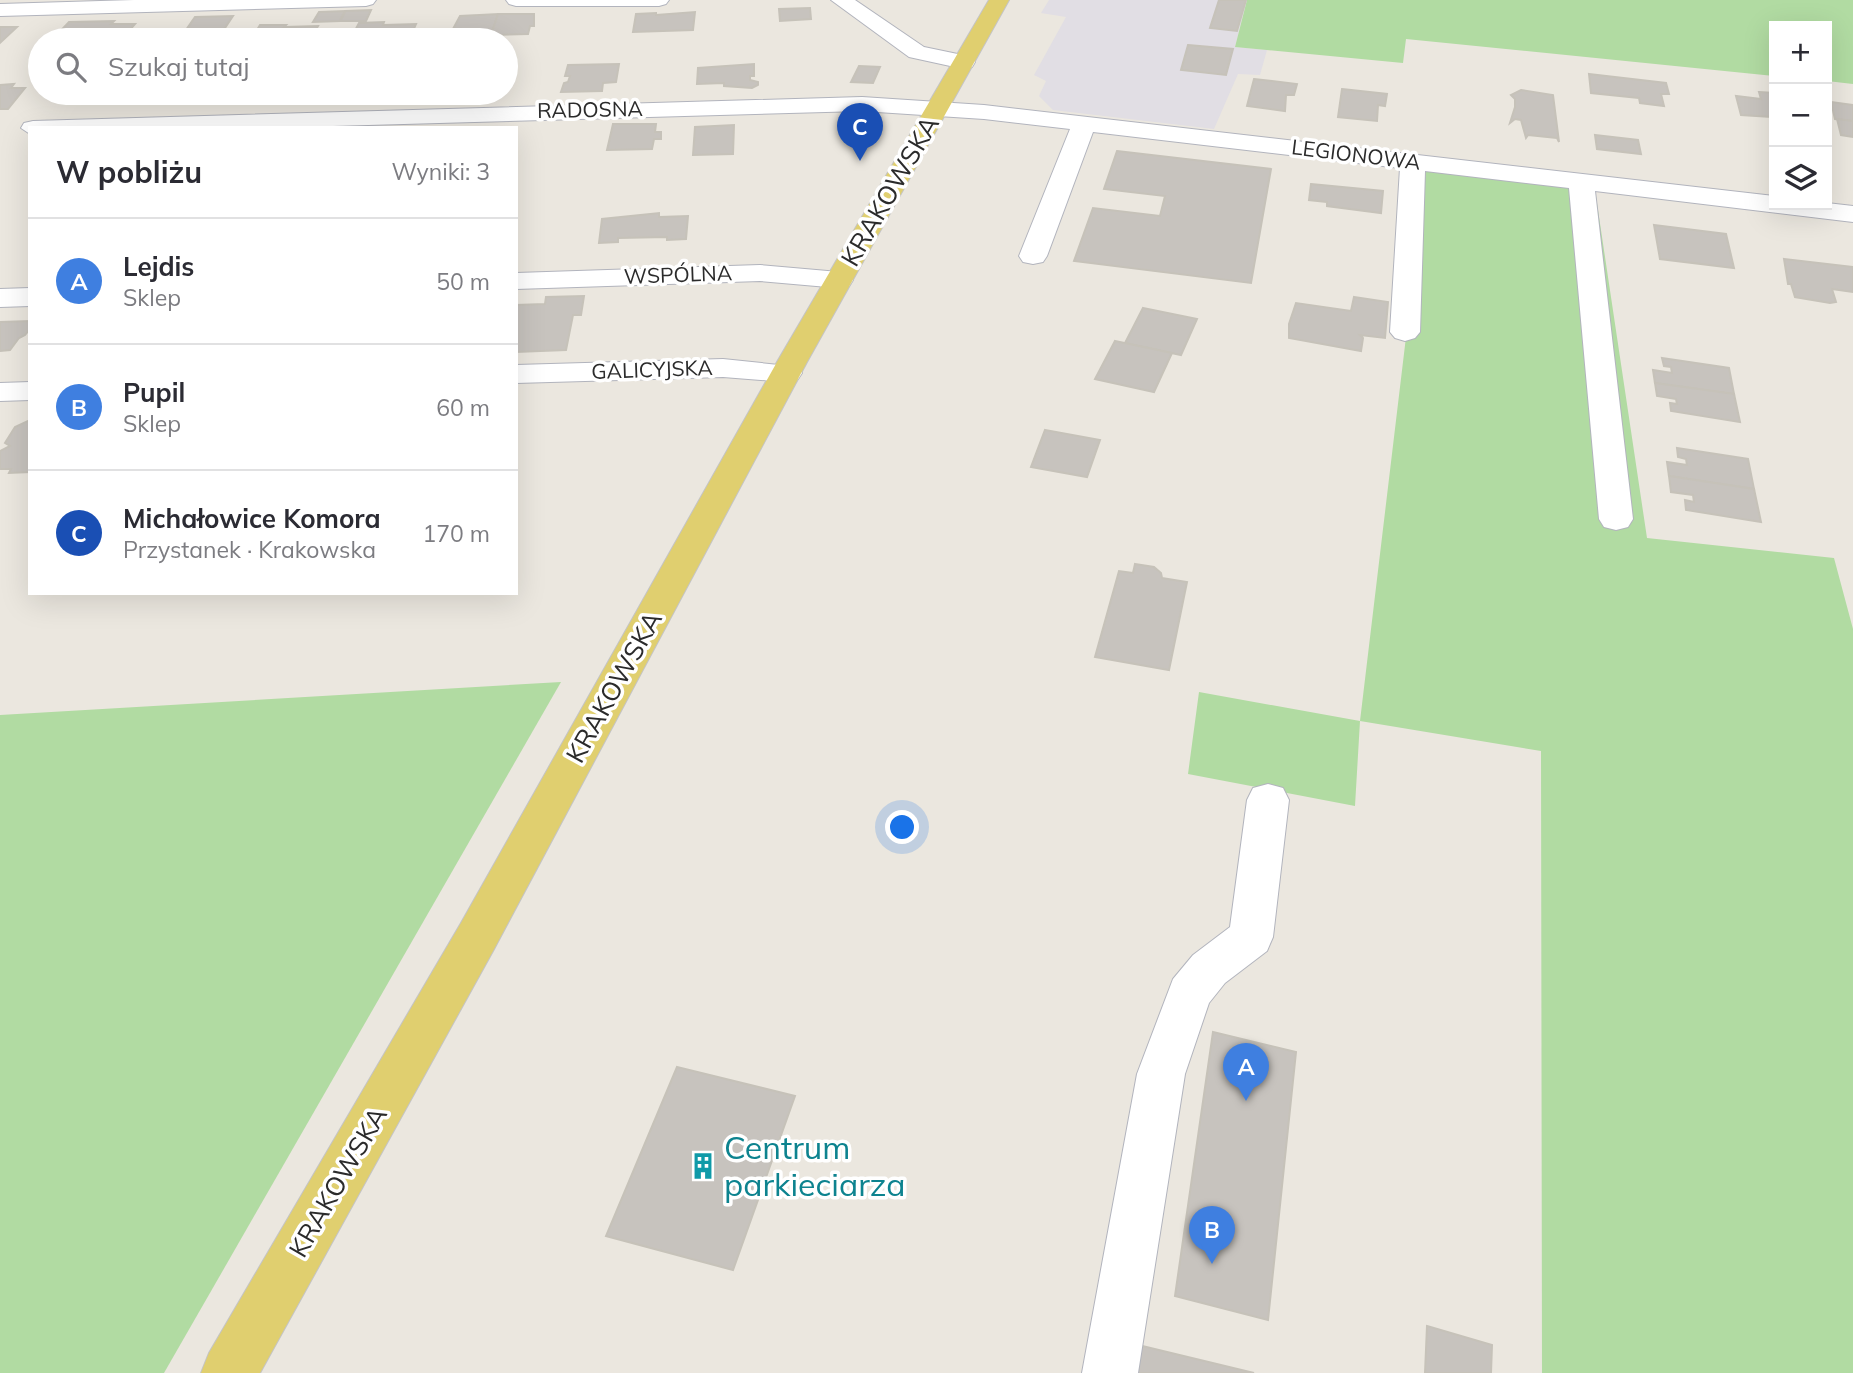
<!DOCTYPE html>
<html lang="pl">
<meta charset="utf-8">
<style>
body{margin:0;font-family:Mulish,sans-serif;background:#f7f7f7;color:#2b2b33}
.controls{position:absolute;right:21px;top:21px;display:grid;overflow:hidden;border-radius:0px;box-shadow:0 7px 28px #0002}
.controls button{width:63px;height:63px;display:grid;place-items:center;padding:0;border:0;border-bottom:2px solid #e1e1e2;background:#fff;color:#2b2b33;font:35px sans-serif}
.you{position:absolute;left:903px;top:828px;width:24px;height:24px;margin:-18px;border:5px solid #fff;border-radius:50%;background:#1a73e8;box-shadow:0 0 0 10px #1a73e833}
.badge{display:grid;place-items:center;width:46px;height:46px;border-radius:50%;background:#5262e4;color:#fff;font-size:23px;font-weight:700}
.pin{position:absolute;translate:-50% -58px;filter:drop-shadow(0 2px 4px #0008)}
.pin::after{content:'';position:absolute;top:37px;width:24px;height:21px;background:inherit;clip-path:polygon(0 0,100% 0,50% 100%)}
.list{margin:0;padding:0;list-style:none}
h2{display:flex;justify-content:space-between;align-items:center;height:91px;margin:0;padding:0 28px;font-size:30px}
h2 small{font-size:23px;font-weight:400;color:#7c7c81}
.list li{display:grid;grid-template-columns:46px 1fr auto;gap:21px;align-items:center;box-sizing:border-box;height:126px;padding:0 28px;border-top:2px solid #e1e1e2}
.list b{display:block;font-size:26px;white-space:nowrap}
.list p{margin:0;font-size:23px;white-space:nowrap;color:#7c7c81}
.list em{font-size:23px;font-style:normal;color:#7c7c81}
.icon{flex:none;width:38px;height:38px;fill:none;stroke:currentColor;stroke-width:2;stroke-linecap:round;stroke-linejoin:round}
.map{position:relative;flex:none;width:1853px;height:1373px;overflow:hidden}
.search{position:absolute;background:#fff;box-shadow:0 7px 28px #0002;left:28px;top:28px;width:490px;height:77px;display:flex;align-items:center;gap:18px;box-sizing:border-box;padding:0 24px;border-radius:38px;color:#7c7c81;font-size:26px}
.panel{position:absolute;background:#fff;box-shadow:0 7px 28px #0002;left:28px;top:126px;width:490px;height:469px;border-radius:0px}
.map>svg:first-child{display:block}
.industrial{fill:#e1dee4}
.green{fill:#b1dba2}
.building{fill:#c7c3be;stroke:#c6c2b9;stroke-width:2}
.lines{fill:none;stroke-linecap:round;stroke-linejoin:round}
.minor-casing{stroke:#b2b4bd;stroke-width:2}
.major-casing{stroke:#c4c4c4;stroke-width:2}
.minor{fill:#fff;fill-rule:evenodd}
.major{fill:#e0cf6f;fill-rule:evenodd}
.labels{text-anchor:middle;stroke-width:7;stroke-linejoin:round;paint-order:stroke}
.far-street-label{font-size:21px;fill:#2b2b2b;stroke:#fff}
.street-label{font-size:26px;fill:#2b2b2b;stroke:#fff}
.near-culture-label{font-size:32px;fill:#0d838f;stroke:#fff;text-anchor:start}
</style>
<div class="map">
<svg width="1853" height="1373" viewBox="0 0 1853 1373">
<rect width="100%" height="100%" fill="#ebe7df"/>
<polygon class="industrial" points="1049,0 1247,0 1235,47 1267,50 1260,75 1238,74 1214,129 1053,110 1039,96 1046,81 1034,75 1066,17 1041,13"/>
<g class="green">
<polygon points="1247,0 1853,0 1853,84 1827,81 1827,26 1774,26 1774,76 1406,39 1403,63 1235,47"/>
<polygon points="1426,170 1595,190 1647,538 1834,558 1853,629 1853,1373 1542,1373 1541,751 1360,721 1355,806 1188,774 1199,692 1360,721"/>
<polygon points="561,682 164,1373 0,1373 0,715"/>
</g>
<g class="building">
<polygon points="1219,0 1246,0 1237,31 1210,28"/>
<polygon points="810,8 811,19 780,21 779,9"/>
<polygon points="371,10 366,21 340,21 345,11"/>
<polygon points="345,11 340,21 313,22 319,12"/>
<polygon points="695,12 693,30 633,32 636,14 656,13 656,15"/>
<polygon points="498,14 491,35 453,37 455,29 453,29 460,16"/>
<polygon points="498,14 534,14 534,26 530,26 528,34 491,35"/>
<polygon points="233,16 217,40 179,40 195,17"/>
<polygon points="114,21 111,24 135,24 121,40 52,40 69,22"/>
<polygon points="384,22 383,25 416,24 409,40 350,40 359,23"/>
<polygon points="260,25 286,25 284,27 318,26 310,40 251,40"/>
<polygon points="0,27 17,27 0,43"/>
<polygon points="1188,45 1233,49 1226,75 1181,70"/>
<polygon points="619,64 616,82 603,83 602,91 561,92 564,83 568,82 570,76 565,76 568,65"/>
<polygon points="754,64 754,76 750,76 750,80 758,82 758,85 752,88 724,86 724,83 697,84 698,68"/>
<polygon points="859,66 880,67 873,83 851,82"/>
<polygon points="1589,74 1666,83 1669,94 1661,94 1664,106 1640,103 1639,98 1591,93"/>
<polygon points="1254,79 1297,84 1294,95 1286,95 1285,111 1247,106"/>
<polygon points="14,84 11,88 25,88 8,109 0,109 0,85"/>
<polygon points="1342,89 1387,94 1385,106 1378,105 1377,121 1338,117"/>
<polygon points="1521,90 1553,95 1559,142 1557,138 1528,135 1526,138 1521,120 1515,119 1510,123 1515,107 1515,99 1511,95"/>
<polygon points="1759,92 1774,93 1774,123 1772,117 1741,115 1736,96 1761,99"/>
<polygon points="111,93 174,93 106,100"/>
<polygon points="1831,102 1853,105 1853,121 1835,119"/>
<polygon points="1837,119 1853,121 1853,137 1841,135"/>
<polygon points="613,124 656,124 655,132 661,132 661,139 654,139 652,149 607,150"/>
<polygon points="734,125 733,154 693,155 695,127"/>
<polygon points="1595,135 1638,140 1641,154 1597,149"/>
<polygon points="1117,151 1271,169 1251,283 1074,261 1093,208 1160,216 1165,196 1104,189"/>
<polygon points="1311,184 1383,191 1381,213 1327,206 1327,202 1309,200"/>
<polygon points="659,213 659,217 688,216 686,239 667,240 667,237 618,238 618,242 599,243 602,219"/>
<polygon points="1654,225 1726,234 1734,268 1660,259"/>
<polygon points="1784,259 1853,267 1853,292 1832,289 1836,302 1830,303 1795,297 1791,284 1788,284"/>
<polygon points="584,296 581,315 573,315 566,350 516,352 516,305 545,304 546,297"/>
<polygon points="1354,297 1388,302 1385,338 1360,335 1363,338 1361,351 1289,338 1289,324 1296,303 1351,311"/>
<polygon points="1143,308 1197,319 1181,355 1125,343"/>
<polygon points="30,321 30,329 25,335 19,338 10,350 0,351 0,322"/>
<polygon points="1115,341 1172,353 1154,392 1095,379"/>
<polygon points="1662,358 1729,368 1734,394 1655,383 1653,370 1672,373 1671,367 1664,366"/>
<polygon points="1655,383 1734,394 1740,422 1671,411 1670,403 1677,404 1676,399 1657,396"/>
<polygon points="30,420 30,472 9,473 11,469 0,469 0,451 10,446 5,443 15,427"/>
<polygon points="1045,430 1100,440 1087,477 1031,467"/>
<polygon points="1677,448 1748,459 1754,489 1669,476 1667,462 1687,465 1686,459 1678,457"/>
<polygon points="1669,476 1754,489 1761,522 1686,510 1685,500 1694,502 1693,495 1671,492"/>
<polygon points="1135,564 1154,567 1161,573 1162,578 1187,582 1169,670 1095,657 1119,571 1133,573"/>
<polygon points="1213,1032 1296,1052 1268,1320 1175,1296"/>
<polygon points="677,1067 795,1096 733,1270 606,1236"/>
<polygon points="1427,1326 1492,1345 1491,1373 1425,1373"/>
<polygon points="1134,1344 1254,1373 1130,1373"/>
</g>
<g class="lines">
<defs>
<g id="minor">
<polygon points="134,0 376,0 373,4 366,6 0,16 0,4"/>
<polygon points="506,0 669,0 666,4 659,6 516,6 509,4"/>
<polygon points="831,0 855,0 924,47 972,57 975,62 972,67 964,69 909,57"/>
<polygon points="862,97 984,105 1774,196 1774,205 1827,203 1853,206 1853,222 1595,191 1633,519 1628,527 1616,530 1604,527 1599,519 1569,188 1425,171 1420,332 1415,338 1405,341 1395,338 1390,332 1400,168 1093,132 1047,256 1043,262 1033,264 1023,262 1019,256 1070,129 984,119 862,111 262,128 30,128 30,134 21,128 24,123 33,121"/>
<polygon points="760,265 839,272 849,274 853,280 849,286 839,288 760,281 516,289 516,273"/>
<polygon points="30,288 30,306 0,307 0,289"/>
<polygon points="723,359 798,367 802,373 798,379 787,382 723,377 516,383 516,365"/>
<polygon points="30,382 30,400 0,401 0,383"/>
<polygon points="1268,784 1283,788 1289,800 1273,937 1267,951 1225,983 1209,1003 1185,1074 1138,1373 1082,1373 1137,1074 1173,979 1193,955 1230,927 1247,800 1253,788"/>
</g>
<polygon id="major" points="989,0 1009,0 807,362 493,951 260,1373 201,1373 209,1353 461,923 777,362"/>
</defs>
<use href="#minor" class="minor-casing"/>
<use href="#major" class="major-casing"/>
<use href="#minor" class="minor"/>
<use href="#major" class="major"/>
</g>
<defs>
<symbol id="building-bare" viewBox="-9 -9 18 18"><path d="M-4-6H4V6H1V3H-1V6H-4ZM-2.5-4.3h1.7v1.8h-1.7ZM.8-4.3h1.7v1.8H.8ZM-2.5-1h1.7V.8h-1.7ZM.8-1h1.7V.8H.8Z" fill="#0f9aa8" stroke="#fff" stroke-width="2.5" paint-order="stroke"/></symbol>
</defs>
<g fill-rule="evenodd">
<use href="#building-bare" x="684" y="1147" width="38" height="38"/>
</g>
<g class="labels">
<g class="far-street-label">
<text transform="translate(590 110) rotate(-1)" y="7">RADOSNA</text>
<text transform="translate(1356 155) rotate(7)" y="7">LEGIONOWA</text>
<text transform="translate(678 275) rotate(-2)" y="7">WSPÓLNA</text>
<text transform="translate(652 370) rotate(-2)" y="7">GALICYJSKA</text>
</g>
<g class="street-label">
<text transform="translate(890 191) rotate(-60)" y="9">KRAKOWSKA</text>
<text transform="translate(614 687) rotate(-61)" y="9">KRAKOWSKA</text>
<text transform="translate(338 1182) rotate(-60)" y="9">KRAKOWSKA</text>
</g>
<g class="near-culture-label">
<text x="724" y="1159">Centrum<tspan x="724" dy="37">parkieciarza</tspan></text>
</g>
</g>
</svg>
<div class="controls">
<button>+</button>
<button>−</button>
<button><svg class="icon" aria-label="layers" viewBox="0 0 24 24"><path d="M12 4l9 5-9 5-9-5zM3 14l9 5 9-5"/></svg></button>
</div>
<div class="you"></div>
<div class="pin badge" style="left:1246px;top:1101px;background:#3f7fe0">A</div>
<div class="pin badge" style="left:1212px;top:1264px;background:#3f7fe0">B</div>
<div class="pin badge" style="left:860px;top:161px;background:#1a4fb4">C</div>
<div class="search"><svg class="icon" aria-label="search" viewBox="0 0 24 24"><circle cx="10" cy="10" r="6"/><path d="M15 15l6 6"/></svg>Szukaj tutaj</div>
<section class="panel">
<h2>W pobliżu<small>Wyniki: 3</small></h2>
<ul class="list">
<li><span class="badge" style="background:#3f7fe0">A</span><div><b>Lejdis</b><p>Sklep</p></div><em>50 m</em></li>
<li><span class="badge" style="background:#3f7fe0">B</span><div><b>Pupil</b><p>Sklep</p></div><em>60 m</em></li>
<li><span class="badge" style="background:#1a4fb4">C</span><div><b>Michałowice Komora</b><p>Przystanek · Krakowska</p></div><em>170 m</em></li>
</ul>
</section>
</div>
